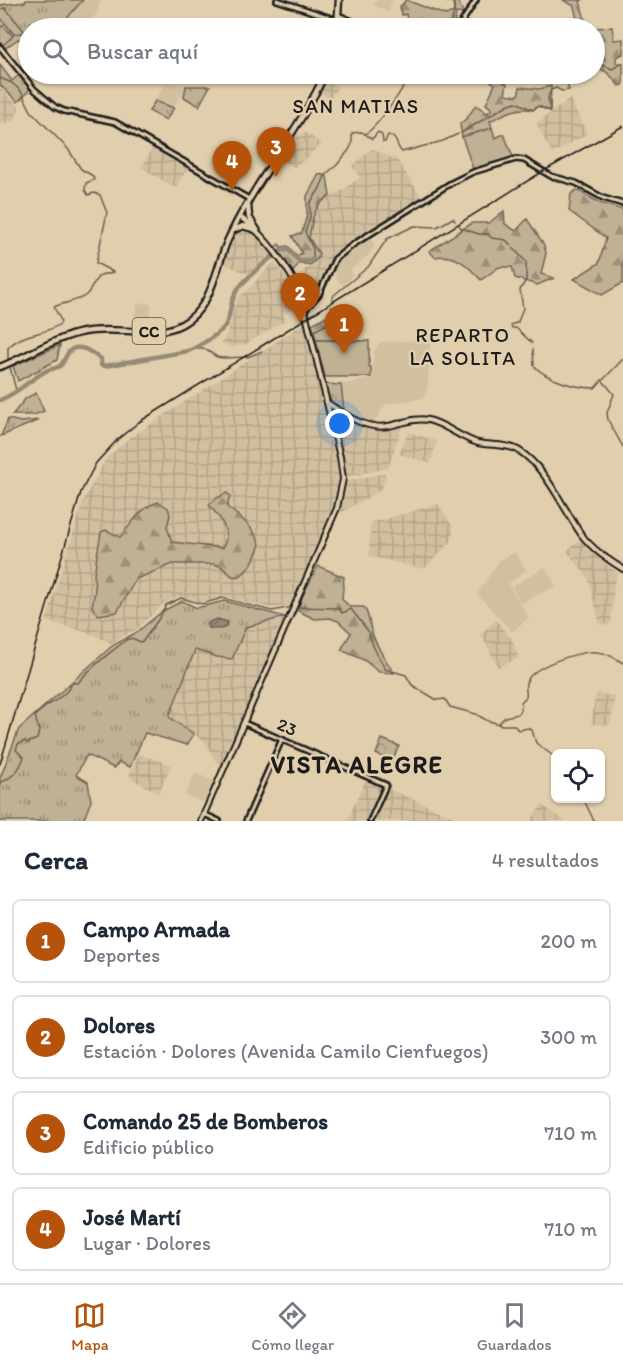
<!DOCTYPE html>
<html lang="es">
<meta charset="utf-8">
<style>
body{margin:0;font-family:Itim,sans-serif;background:#f2f2f3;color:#1f2937}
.controls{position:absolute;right:18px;bottom:18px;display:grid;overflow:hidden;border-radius:9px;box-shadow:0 2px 4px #0004}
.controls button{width:54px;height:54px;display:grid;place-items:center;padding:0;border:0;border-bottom:2px solid #e0e1e3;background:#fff;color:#1f2937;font:30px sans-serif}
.you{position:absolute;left:340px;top:424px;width:21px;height:21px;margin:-15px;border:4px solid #fff;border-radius:50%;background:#1a73e8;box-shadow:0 0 0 9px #1a73e833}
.badge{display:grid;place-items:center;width:39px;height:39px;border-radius:50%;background:#b45309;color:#fff;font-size:20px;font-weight:700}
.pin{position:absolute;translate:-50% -50px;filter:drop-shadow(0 2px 3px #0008)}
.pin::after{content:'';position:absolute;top:32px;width:21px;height:18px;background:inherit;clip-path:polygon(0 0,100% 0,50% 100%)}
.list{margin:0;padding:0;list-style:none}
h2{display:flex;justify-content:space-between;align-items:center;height:78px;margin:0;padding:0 24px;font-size:26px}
h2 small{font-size:20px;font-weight:400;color:#747a83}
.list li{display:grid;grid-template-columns:39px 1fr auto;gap:18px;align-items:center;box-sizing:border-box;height:84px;margin:0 12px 12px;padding:0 12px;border:2px solid #e0e1e3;border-radius:9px}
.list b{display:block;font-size:22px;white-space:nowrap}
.list p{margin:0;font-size:20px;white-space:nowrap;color:#747a83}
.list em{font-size:20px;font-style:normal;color:#747a83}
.icon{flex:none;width:33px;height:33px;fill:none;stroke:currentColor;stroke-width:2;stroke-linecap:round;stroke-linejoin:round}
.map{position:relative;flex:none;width:623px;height:821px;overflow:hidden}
.search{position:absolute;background:#fff;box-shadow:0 2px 4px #0004;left:18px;right:18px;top:18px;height:66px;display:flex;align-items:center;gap:15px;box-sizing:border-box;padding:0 21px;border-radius:33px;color:#747a83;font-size:22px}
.sheet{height:462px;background:#fff}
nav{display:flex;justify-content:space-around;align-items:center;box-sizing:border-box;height:84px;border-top:2px solid #e0e1e3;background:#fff;font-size:16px;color:#747a83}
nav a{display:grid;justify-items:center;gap:3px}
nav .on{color:#b45309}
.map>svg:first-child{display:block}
.built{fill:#d1bfa0}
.industrial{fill:url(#industrial-grid)}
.grass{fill:url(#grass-tufts);stroke:#6e6658;stroke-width:1.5}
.forest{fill:url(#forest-firs);stroke:#6e6658;stroke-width:1.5}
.park{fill:url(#park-crowns);stroke:#6e6658;stroke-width:1.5}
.garden{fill:#c0b194;stroke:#6e6658;stroke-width:1.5}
.water{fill:url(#water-waves);stroke:#655e51;stroke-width:1.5}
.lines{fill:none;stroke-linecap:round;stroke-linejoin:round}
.stream{stroke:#655e51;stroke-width:1.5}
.river{stroke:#958a75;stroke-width:4.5}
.tertiary-casing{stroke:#1c1c1c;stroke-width:8}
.secondary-casing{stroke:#1c1c1c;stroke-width:8}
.primary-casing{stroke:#1c1c1c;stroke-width:9}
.tertiary{stroke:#e1ceac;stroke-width:3}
.secondary{stroke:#e1ceac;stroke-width:4}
.primary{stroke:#e1ceac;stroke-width:4.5}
.rail{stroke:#1c1c1c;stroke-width:1.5}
.labels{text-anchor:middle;stroke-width:5;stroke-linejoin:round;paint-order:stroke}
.shield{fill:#e1ceac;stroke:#575147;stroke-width:1.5}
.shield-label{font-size:16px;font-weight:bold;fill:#1c1c1c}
.street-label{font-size:18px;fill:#1c1c1c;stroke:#e1ceac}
.neighbourhood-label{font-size:20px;letter-spacing:1.5px;fill:#1c1c1c;stroke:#e1ceac}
.district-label{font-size:24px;font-weight:bold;letter-spacing:1.5px;fill:#1c1c1c;stroke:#e1ceac}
</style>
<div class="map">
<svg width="623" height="821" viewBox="0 0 623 821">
<defs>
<pattern id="industrial-grid" width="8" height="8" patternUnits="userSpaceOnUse" patternTransform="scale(1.5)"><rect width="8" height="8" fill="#d1bfa0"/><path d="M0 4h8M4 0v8" fill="none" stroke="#b3a489"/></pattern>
<pattern id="grass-tufts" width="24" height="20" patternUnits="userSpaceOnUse" patternTransform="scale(1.5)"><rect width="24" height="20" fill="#c0b194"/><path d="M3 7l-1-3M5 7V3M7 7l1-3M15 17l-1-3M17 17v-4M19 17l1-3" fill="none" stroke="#9b8f78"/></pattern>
<pattern id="forest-firs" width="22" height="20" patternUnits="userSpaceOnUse" patternTransform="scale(1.5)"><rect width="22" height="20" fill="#c0b194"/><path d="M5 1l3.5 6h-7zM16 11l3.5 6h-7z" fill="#9b8f78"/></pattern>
<pattern id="park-crowns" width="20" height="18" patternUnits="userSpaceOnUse" patternTransform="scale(1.5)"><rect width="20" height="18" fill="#c0b194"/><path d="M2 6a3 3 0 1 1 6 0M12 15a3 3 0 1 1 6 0" fill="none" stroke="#9b8f78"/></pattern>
<pattern id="water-waves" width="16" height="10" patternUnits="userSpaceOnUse" patternTransform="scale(1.5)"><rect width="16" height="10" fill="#958a75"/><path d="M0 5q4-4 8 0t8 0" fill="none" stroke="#79705f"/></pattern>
</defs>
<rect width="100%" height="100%" fill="#e1ceac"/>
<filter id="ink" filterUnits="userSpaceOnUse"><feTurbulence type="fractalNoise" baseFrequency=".0167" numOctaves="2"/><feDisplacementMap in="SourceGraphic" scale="12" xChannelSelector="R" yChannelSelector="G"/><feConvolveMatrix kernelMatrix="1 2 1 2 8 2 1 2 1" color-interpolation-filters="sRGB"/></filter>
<g filter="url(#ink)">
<g class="built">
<polygon points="84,0 101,0 97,14 82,28 72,28 66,21"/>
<polygon points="376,0 393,0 388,12 374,5"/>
<polygon points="166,83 186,86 184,97 180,96 166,120 149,111"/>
<polygon points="371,238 375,246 368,256 350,270 352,276 346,282 343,284 338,281 335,275 336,273 332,270 337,261 342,255"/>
<polygon points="138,303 151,304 149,329 131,328"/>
<polygon points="430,340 428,384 424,398 386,404 374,422 370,424 344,411 341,385 372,378 374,351 380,342"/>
<polygon points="515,552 526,570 508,584 529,617 512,632 477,594 499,561"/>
<polygon points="545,567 556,586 521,603 512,587"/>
<polygon points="195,773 213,781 203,803 185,795"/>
</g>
<g class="industrial">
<polygon points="327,80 338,87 330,99 320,92"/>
<polygon points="0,87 19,107 15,120 0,125"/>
<polygon points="570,99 587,134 552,154 536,123"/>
<polygon points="294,132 302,136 304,132 322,144 311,153 310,156 294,167 279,158"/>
<polygon points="154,146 189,166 176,188 141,168"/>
<polygon points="372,149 397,160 421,196 336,253 317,296 309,304 296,278 318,258 319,254 309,238 315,209 323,200 343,190 360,177 352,166"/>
<polygon points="242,227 250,228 258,236 270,254 248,274 224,264 235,235"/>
<polygon points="274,262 288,280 295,293 301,307 299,312 296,307 283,315 286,320 244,345 232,347 222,343 227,334 236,302 240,295 245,293"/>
<polygon points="305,323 334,446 338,478 336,495 331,511 291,605 272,608 219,596 212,600 202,603 178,597 162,605 137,629 111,643 89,633 46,621 83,501 106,459 128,439"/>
<polygon points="351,422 367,429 377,430 402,427 388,468 346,477 338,427 348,426"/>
<polygon points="408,432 437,441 430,463 399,454"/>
<polygon points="385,473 386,476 382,489 341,513 347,481"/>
<polygon points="438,504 453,527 453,534 450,543 424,569 369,556 371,523"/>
<polygon points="581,539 607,565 618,573 614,583 611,624 600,625 588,578 567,551"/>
<polygon points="285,617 275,644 222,764 215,760 205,742 169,717 195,649 217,657 246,627"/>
<polygon points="496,620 513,641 519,658 498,667 481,634"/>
<polygon points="596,693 615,696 610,725 591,724"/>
<polygon points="139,754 171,765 159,793 132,779 129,775"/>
<polygon points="365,781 383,788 367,821 347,821"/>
<polygon points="387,788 463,821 372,821"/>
<polygon points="542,805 565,821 530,821"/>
</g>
<g class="grass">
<polygon points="26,0 83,0 68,17 61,28 56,28 56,24 28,28 28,47 18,39 4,49 0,44 0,42 3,45 3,26 0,28 0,17 14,34 25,32 5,8 0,9 0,5 25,2"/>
<polygon points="563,0 583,0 580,1 587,28 579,28 574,6"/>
<polygon points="320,17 334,21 333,28 315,28"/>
<polygon points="0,65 12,81 19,75 30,89 18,102 0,85"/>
<polygon points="155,101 174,108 166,120 149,111"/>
<polygon points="60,345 57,360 18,381 13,366"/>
<polygon points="325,384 341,385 344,411 330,401"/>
<polygon points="36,393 44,411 34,415 12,415 26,398"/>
<polygon points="8,419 21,422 39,420 1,436"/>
<polygon points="182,601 197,608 224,601 285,617 246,627 232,659 217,657 195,650 169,717 194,734 187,745 145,733 130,767 119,762 114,768 87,755 76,775 88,782 91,801 83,821 0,821 0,778 19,729 112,646 137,632 163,611"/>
</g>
<g class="forest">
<polygon points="406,0 445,15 454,12 453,2 447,2 445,0 457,0 464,14 456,13 455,21 457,28 408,28 406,14 402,15 400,7"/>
<path d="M612,27L614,40L623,39V54L616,57V63H623V85L619,86C612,77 607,69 595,69V62L605,60L602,46L595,47L594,28Z"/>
<path d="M492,75L507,84L505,94L518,96L520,87L539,89L551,86L550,111L538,106L533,110C517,106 504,114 490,121L492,128L462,137L460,124L467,118L476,105L487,113L492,109L486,104L495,84L489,80Z"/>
<path d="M319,174L327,176L330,196C312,206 313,219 309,238L319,254L318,258L310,265L299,263L293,272L274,248L279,244L281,247L288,246L297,256L302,253L292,236L302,233L307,214V196Z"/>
<polygon points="577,190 600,203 623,210 623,283 602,295 574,279 599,263 606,238 569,211 571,194"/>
<path d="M504,211L505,224L516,231L527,219L544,245L546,253L541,274L554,278L537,285L515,278L512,267H499L481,280C468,266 456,253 435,257L429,251L472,223H489Z"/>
<polygon points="340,308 346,318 338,323 348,341 316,340 312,324"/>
<path d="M227,493L230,496L227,507C242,518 253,527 260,544C255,558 251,569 238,577L232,576L222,567L214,564H173L136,579L117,612L98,615L92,607L95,590L94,574L101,532L106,530L120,537C131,525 142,505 159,502L168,508L170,515L167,527L172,542L222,548C233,533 219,516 209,505L217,498Z"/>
<path d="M318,566L344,577L342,599L350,607H364C369,615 369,621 371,630C376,646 385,659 394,673L379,672L364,660L341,650L351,633L338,621L330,618L315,619L298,611L302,597Z"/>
</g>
<g class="park">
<polygon points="186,86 210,86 199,106 184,97"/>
<polygon points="382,739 399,746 392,761 376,754"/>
</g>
<g class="garden">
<polygon points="5,8 25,32 14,34 0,17 0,9"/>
<polygon points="3,26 13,36 3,45 0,42 0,28"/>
<polygon points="492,128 495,138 504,134 513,157 473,169 462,137"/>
<polygon points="316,340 369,341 369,367 371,367 371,377 325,377"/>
</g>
<path class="water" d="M217,619L228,622C225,631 218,629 209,628L207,626L209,622Z"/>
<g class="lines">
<g class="stream">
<path d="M447,28C452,19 457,11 453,0"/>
<polyline points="594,65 601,64 612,69 623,63"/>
<path d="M0,78L12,83L21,91L31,111L68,149L81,169L93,176L94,180L86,183L85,190L88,195L94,193L100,195L107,213L96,263L113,272L109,274C94,272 95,287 86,295C78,302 63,302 54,307L61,321L60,324C43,336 22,332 8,348V360"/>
<polyline points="461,133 509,104 516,102 533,110 538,106 550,111 548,97 551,90 556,88 562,91 569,90 564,75 570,76 578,74"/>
<path d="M365,134C378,127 404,88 410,74"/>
<polyline points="459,225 461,228 479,234 487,234 492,238 506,240 526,262 526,280 520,290 523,308 518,322 511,325 512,328 516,328 532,343"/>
<path d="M313,258V249L305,232L310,218V203L319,190L326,174L337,165L349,150L352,144V133L362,132L372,139L378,132L382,135L383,142H385L388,135C398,137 396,147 402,152L443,141L458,134"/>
<polyline points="331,302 334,295 368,267 387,239 414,226 437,227 453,218 455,221"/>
<polyline points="331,306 332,308"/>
<polyline points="314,331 329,323 333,314"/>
<polyline points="196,348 203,348 217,357 222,358 248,357 262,351"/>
<path d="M533,349L534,366C548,380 575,388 595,388L602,380L614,394L607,413L608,420L623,447"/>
<polyline points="10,367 16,390"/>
<polyline points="603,380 623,359"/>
<polyline points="297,607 338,608 342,613 351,609 368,631 374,648 385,669 406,675 412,685 437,700 445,699 450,707 476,714 486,720 502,725 514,725 518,730 528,728 532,730 536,743 556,758"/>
<path d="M498,724L505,717L518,714L520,710L521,702L526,697C527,692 525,687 526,683C531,666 581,650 597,652C607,653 615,658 623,663"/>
<path d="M0,783C13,777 19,771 24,757L16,750L18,744L25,741L27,743L37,739L39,731L35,716C45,704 66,698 72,683H78C90,667 110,653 126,640C132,637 135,639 140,642L143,641L160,617L166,605L181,598L202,604L222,598L272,611L292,607"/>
<polyline points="583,798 594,821"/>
</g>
<g class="river">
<polyline points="277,254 282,250 289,250 299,261 310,261 313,258"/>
<path d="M0,400C17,394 31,378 48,370C52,369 58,368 61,365C66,360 66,350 75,348C85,346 93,354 101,359V365L105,366L188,351C198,347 223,332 226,324C231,314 230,302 236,292C242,282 263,264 273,256"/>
</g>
<defs>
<g id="tertiary">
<polyline points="277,0 337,20"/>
<polyline points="338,15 368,28"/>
<polyline points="458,28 476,0"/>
<polyline points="0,47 34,89 55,107 64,111 115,122 249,199"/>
<polyline points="305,309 319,294 335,259 354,244 451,183 473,172 516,159 524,160 551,176 576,183 603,198 623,204"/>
<polyline points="244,723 386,785 370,821"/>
<polyline points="204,814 219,821"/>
<polyline points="246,821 282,739"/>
</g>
<g id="secondary">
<path d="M329,404C346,415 366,430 388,426C401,424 415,417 428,420C446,424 460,438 478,443C491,446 505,443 518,450C546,467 563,508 581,534C592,549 607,559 623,569"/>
<path d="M201,821L337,508L343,479L340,457L301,295C289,268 264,234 240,217"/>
</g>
<g id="primary">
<polyline points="337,28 339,0"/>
<polyline points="248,205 249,217 257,230"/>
<polyline points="234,230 243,226 257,230"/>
<path d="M0,367C25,357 59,336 84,332C116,325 153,340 182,324C212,308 215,271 227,242C253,183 298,133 325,74"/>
</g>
</defs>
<use href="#tertiary" class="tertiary-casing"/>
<use href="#secondary" class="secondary-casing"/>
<use href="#primary" class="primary-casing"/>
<use href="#tertiary" class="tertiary"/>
<use href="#secondary" class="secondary"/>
<use href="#primary" class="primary"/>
<polyline class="rail" points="0,764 81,492 96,463 118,439 139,422 542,172 623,126"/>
</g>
</g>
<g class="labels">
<rect class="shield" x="132.5" y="318" width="33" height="26" rx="4.5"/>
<g class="shield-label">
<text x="149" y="337">CC</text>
</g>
<g class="street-label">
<text transform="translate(287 727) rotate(24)" y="6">23</text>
</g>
<g class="neighbourhood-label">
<text x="356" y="113">SAN MATIAS</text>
<text x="463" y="342">REPARTO<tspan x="463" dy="23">LA SOLITA</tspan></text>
</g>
<g class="district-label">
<text x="357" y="773">VISTA ALEGRE</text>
</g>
</g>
</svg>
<div class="controls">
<button><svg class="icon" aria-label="locate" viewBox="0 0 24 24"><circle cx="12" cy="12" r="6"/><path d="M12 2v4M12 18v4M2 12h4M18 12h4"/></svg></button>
</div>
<div class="you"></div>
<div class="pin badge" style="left:344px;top:354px">1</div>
<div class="pin badge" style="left:300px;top:323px">2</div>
<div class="pin badge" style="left:276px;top:177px">3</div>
<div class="pin badge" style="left:232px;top:191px">4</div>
<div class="search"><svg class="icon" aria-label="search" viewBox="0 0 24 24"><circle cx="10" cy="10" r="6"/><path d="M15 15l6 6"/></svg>Buscar aquí</div>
</div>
<section class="sheet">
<h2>Cerca<small>4 resultados</small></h2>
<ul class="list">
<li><span class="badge">1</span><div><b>Campo Armada</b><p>Deportes</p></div><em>200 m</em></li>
<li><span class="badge">2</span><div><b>Dolores</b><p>Estación · Dolores (Avenida Camilo Cienfuegos)</p></div><em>300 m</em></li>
<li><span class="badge">3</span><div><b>Comando 25 de Bomberos</b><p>Edificio público</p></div><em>710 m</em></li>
<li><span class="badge">4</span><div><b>José Martí</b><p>Lugar · Dolores</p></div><em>710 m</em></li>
</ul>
</section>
<nav>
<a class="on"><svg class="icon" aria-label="map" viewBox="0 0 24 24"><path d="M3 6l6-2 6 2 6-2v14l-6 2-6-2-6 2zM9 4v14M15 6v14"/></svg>Mapa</a>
<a><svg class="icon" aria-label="directions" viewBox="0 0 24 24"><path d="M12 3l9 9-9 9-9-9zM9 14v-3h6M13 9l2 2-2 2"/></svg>Cómo llegar</a>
<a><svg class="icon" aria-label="saved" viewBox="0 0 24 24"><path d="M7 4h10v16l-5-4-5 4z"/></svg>Guardados</a>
</nav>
